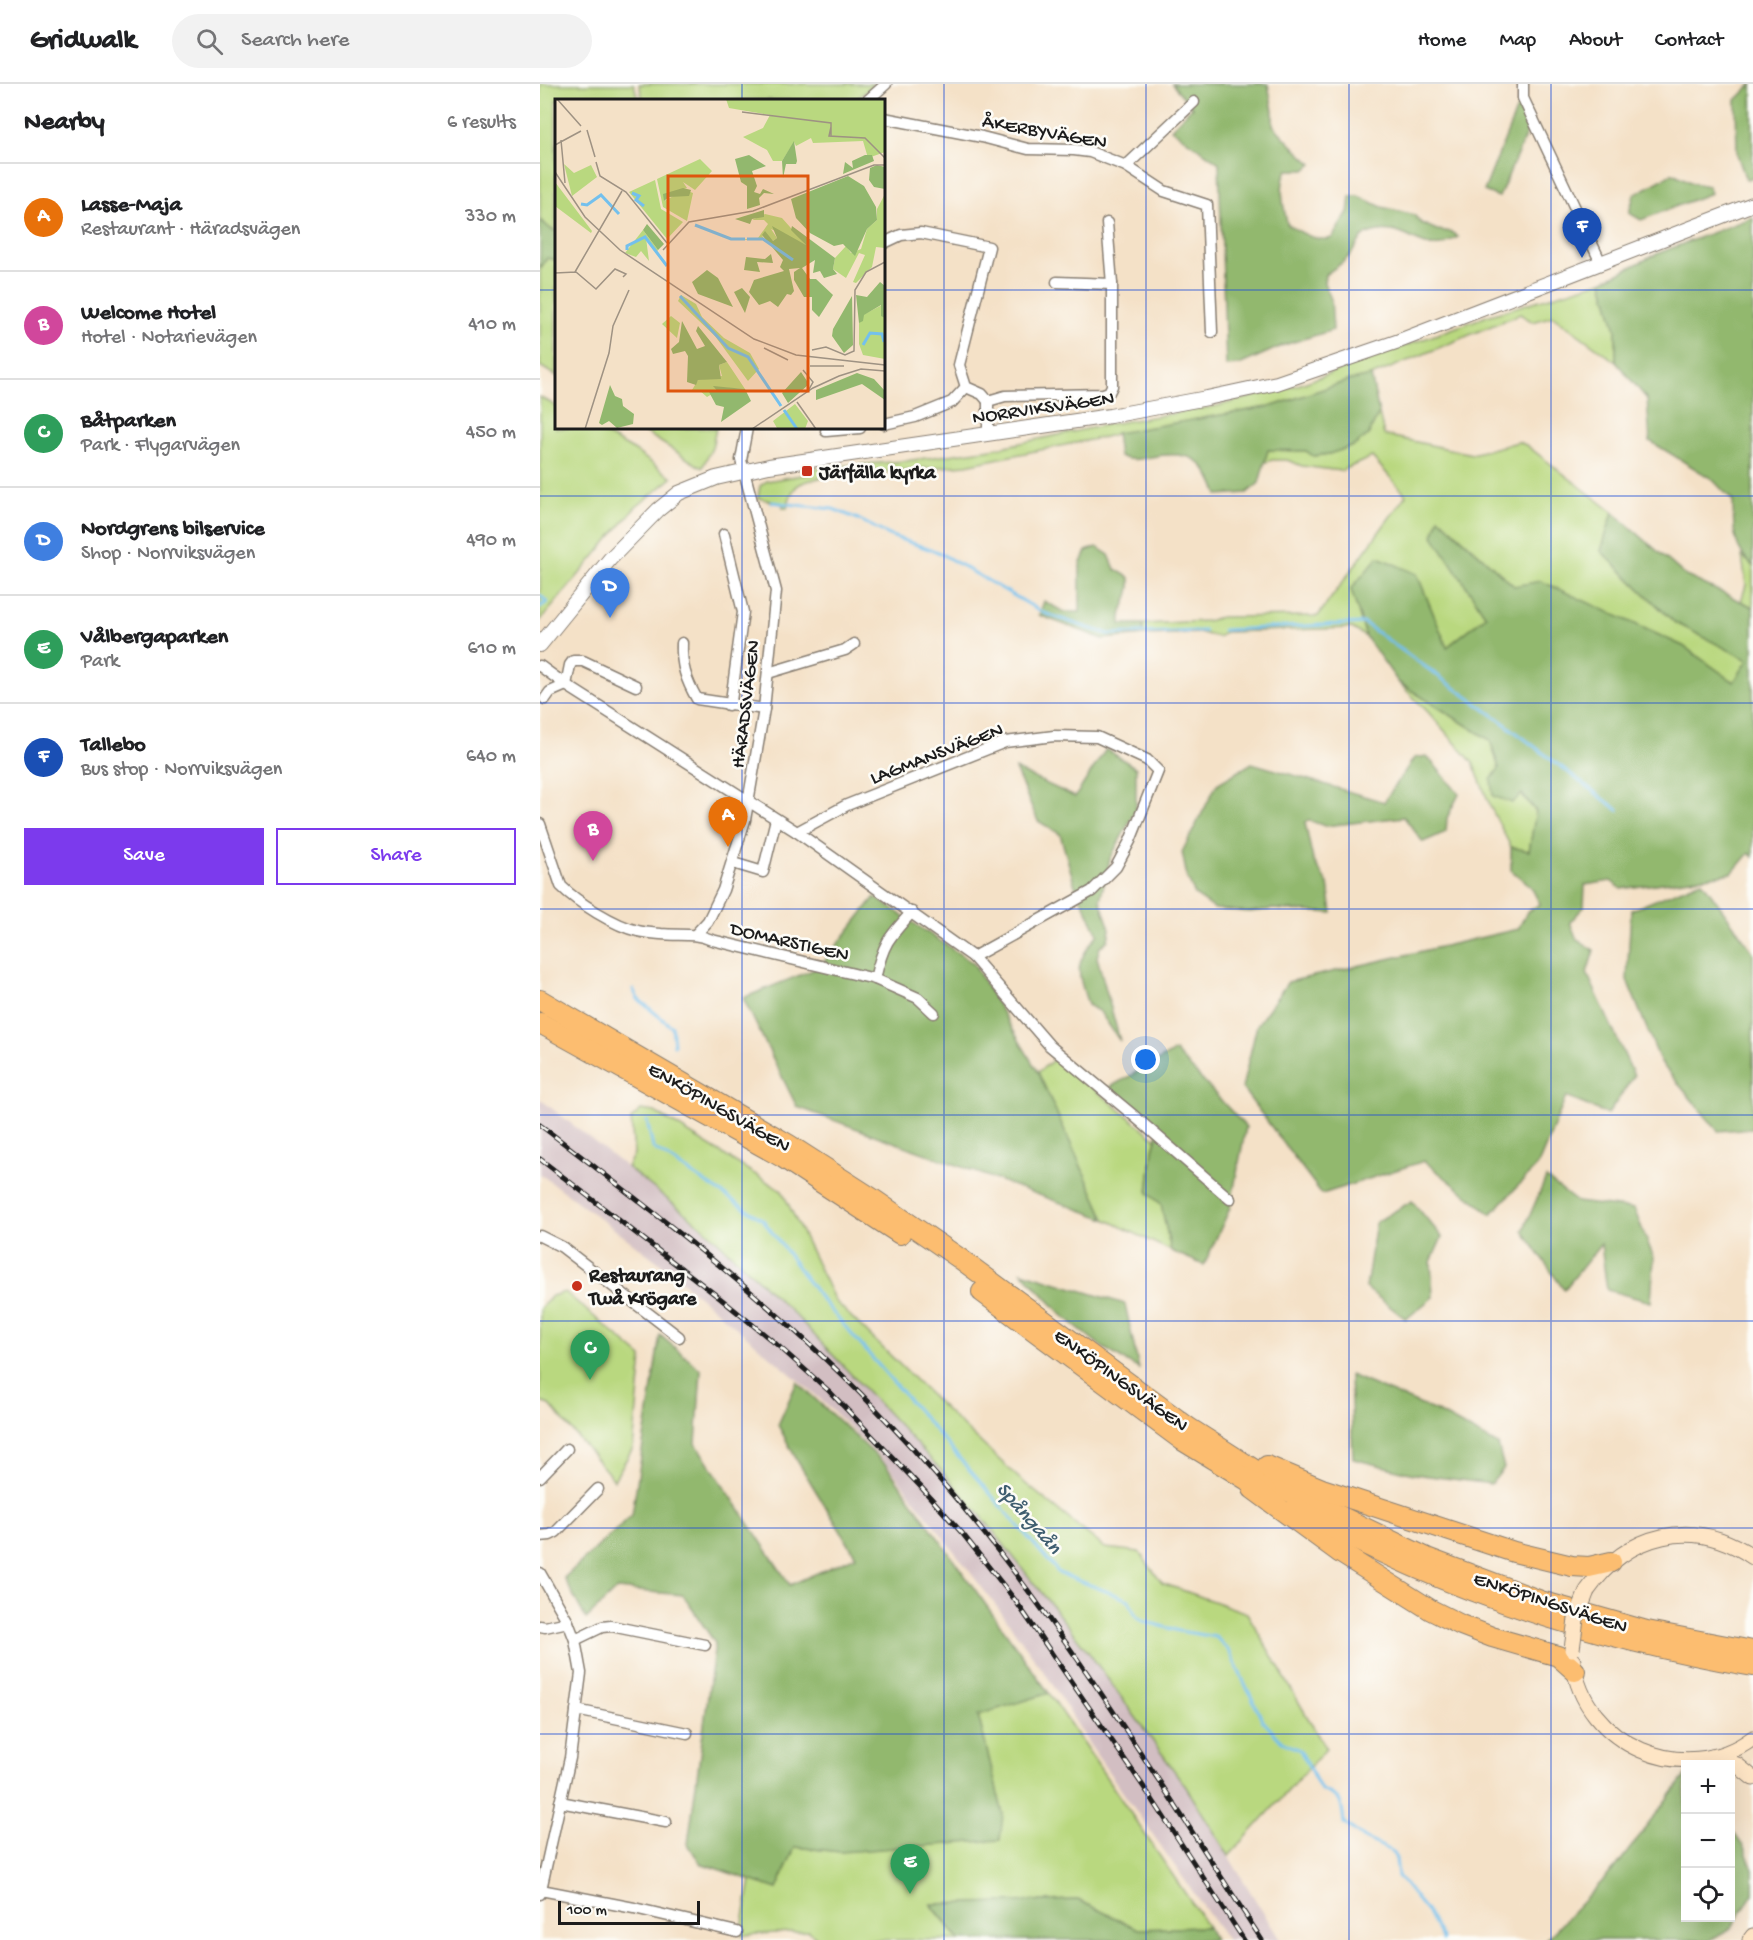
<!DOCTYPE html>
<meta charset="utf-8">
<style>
body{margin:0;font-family:"Gochi Hand",sans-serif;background:#f2f2f2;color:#202124}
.controls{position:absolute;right:18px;bottom:18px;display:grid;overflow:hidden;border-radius:0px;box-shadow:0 6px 24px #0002}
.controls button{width:54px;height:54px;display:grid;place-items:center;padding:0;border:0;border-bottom:2px solid #e0e0e0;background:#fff;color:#202124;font:30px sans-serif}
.scale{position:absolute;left:18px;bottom:15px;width:142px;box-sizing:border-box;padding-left:6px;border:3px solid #1c1c1c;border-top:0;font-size:16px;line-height:21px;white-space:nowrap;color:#1c1c1c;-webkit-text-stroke:4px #fdfcf7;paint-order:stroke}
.you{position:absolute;left:606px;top:976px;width:21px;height:21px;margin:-15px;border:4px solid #fff;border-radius:50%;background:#1a73e8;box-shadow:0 0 0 9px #1a73e833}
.badge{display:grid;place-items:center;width:39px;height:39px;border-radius:50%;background:#7c3aed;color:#fff;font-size:20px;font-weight:700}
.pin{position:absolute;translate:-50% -50px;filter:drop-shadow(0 2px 3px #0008)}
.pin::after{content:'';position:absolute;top:32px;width:21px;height:18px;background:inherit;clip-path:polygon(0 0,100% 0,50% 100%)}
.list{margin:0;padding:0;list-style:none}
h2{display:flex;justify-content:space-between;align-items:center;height:78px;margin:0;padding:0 24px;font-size:26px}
h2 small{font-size:20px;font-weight:400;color:#757577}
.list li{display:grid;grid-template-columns:39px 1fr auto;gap:18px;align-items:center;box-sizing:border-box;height:108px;padding:0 24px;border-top:2px solid #e0e0e0}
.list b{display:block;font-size:22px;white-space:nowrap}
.list p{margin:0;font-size:20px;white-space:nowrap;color:#757577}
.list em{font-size:20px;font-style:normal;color:#757577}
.actions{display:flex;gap:12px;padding:18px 24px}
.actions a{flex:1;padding:14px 0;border:2px solid #7c3aed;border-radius:0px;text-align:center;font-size:21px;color:#7c3aed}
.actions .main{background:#7c3aed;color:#fff}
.icon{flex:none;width:33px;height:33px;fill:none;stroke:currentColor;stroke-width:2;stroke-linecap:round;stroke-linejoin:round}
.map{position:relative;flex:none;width:1213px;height:1856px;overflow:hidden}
header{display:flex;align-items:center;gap:36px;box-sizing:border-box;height:84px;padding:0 30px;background:#fff;border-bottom:2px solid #e0e0e0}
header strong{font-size:28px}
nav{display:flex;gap:33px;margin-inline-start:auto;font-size:21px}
.search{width:420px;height:54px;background:#f2f2f2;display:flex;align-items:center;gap:15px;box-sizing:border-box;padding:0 21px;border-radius:33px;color:#757577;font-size:22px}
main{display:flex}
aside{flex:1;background:#fff}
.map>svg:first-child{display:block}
.industrial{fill:#d2bec2}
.green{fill:#b9d87f;stroke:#6a7a4e;stroke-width:1.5}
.forest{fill:#92b86e;stroke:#576a45;stroke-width:1.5}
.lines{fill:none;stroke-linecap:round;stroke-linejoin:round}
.stream{stroke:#73c0ed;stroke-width:3}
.minor-casing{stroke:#887e72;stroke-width:13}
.tertiary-casing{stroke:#887e72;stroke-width:16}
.secondary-casing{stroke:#887e72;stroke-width:17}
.motorway-casing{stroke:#887e72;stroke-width:22}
.minor{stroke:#fff;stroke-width:10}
.tertiary{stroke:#fff;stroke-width:14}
.secondary{stroke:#fee5c5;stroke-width:15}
.motorway{stroke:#fcbd6f;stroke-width:20}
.rail-casing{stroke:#1c1c1c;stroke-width:5}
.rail{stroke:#fdfcf7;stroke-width:3;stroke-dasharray:9;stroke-linecap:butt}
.secondary-bridge-casing{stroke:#887e72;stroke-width:17;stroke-linecap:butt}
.secondary-bridge{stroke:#fee5c5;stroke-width:15}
.grid{fill:none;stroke:#1d4ed8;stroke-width:1.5;stroke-opacity:0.55}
.poi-dot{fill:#c8321e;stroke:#fdfcf7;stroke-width:2}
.labels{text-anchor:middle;stroke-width:5;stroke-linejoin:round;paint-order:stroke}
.street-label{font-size:20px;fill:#1c1c1c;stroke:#fdfcf7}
.poi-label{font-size:20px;font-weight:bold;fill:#1c1c1c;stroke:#fdfcf7;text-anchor:start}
.water-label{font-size:21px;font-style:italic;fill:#3f5e70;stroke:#fdfcf7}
.inset-river{fill:none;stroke:#73c0ed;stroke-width:3}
.inset-road{fill:none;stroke:#9e9283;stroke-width:1.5}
.view{fill:#de560d;fill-opacity:0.15;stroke:#de560d;stroke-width:3}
.inset-edge{fill:none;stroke:#1c1c1c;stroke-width:3}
</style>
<header>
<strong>Gridwalk</strong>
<div class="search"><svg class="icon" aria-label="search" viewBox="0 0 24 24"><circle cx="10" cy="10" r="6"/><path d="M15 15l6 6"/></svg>Search here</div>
<nav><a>Home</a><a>Map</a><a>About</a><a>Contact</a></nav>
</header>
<main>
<aside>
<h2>Nearby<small>6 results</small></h2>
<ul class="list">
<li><span class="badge" style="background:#e8710a">A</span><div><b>Lasse-Maja</b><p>Restaurant · Häradsvägen</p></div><em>330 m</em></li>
<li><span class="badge" style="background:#d1479c">B</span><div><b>Welcome Hotel</b><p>Hotel · Notarievägen</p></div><em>410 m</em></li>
<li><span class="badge" style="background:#2e9e5b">C</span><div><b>Båtparken</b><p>Park · Flygarvägen</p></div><em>450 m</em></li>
<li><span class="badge" style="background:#3f7fe0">D</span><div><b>Nordgrens bilservice</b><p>Shop · Norrviksvägen</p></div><em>490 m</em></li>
<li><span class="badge" style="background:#2e9e5b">E</span><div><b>Vålbergaparken</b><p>Park</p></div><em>610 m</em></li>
<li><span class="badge" style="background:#1a4fb4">F</span><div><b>Tallebo</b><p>Bus stop · Norrviksvägen</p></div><em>640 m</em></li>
</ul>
<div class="actions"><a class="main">Save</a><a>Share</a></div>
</aside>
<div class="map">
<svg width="1213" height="1856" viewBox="0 0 1213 1856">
<rect width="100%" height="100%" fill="#fdfcf7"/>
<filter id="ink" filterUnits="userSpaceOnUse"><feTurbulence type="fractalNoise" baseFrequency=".0167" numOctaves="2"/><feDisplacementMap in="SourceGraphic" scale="12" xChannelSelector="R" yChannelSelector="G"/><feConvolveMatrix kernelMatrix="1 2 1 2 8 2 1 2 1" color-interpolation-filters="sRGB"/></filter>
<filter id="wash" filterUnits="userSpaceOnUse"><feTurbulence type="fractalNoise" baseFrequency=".008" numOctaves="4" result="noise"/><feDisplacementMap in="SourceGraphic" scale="24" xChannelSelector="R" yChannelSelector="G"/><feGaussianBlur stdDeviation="1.35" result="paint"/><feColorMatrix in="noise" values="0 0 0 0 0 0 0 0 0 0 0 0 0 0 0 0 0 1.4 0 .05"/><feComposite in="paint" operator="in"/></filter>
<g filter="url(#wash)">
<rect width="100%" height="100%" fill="#f4e1c7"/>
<polygon class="industrial" points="0,1015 166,1146 260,1236 401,1386 442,1433 549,1569 646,1703 740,1856 687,1856 551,1663 509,1595 460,1527 347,1380 279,1314 225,1268 121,1180 0,1090"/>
<g class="green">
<polygon points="0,0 94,0 98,16 16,16 16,146 12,146 0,136"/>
<polygon points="99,0 334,0 316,16 103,16"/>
<polygon points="7,174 16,176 16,292 0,282 0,186"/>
<path d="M1062,197L1076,246V278L1013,232L993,238L980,230L831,292L807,297L733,322L577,349L565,353L426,381L283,393C259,399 253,398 247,424H243V420L218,414L220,402L227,397L274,389V384L365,377L452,365L570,340L677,322L758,301L947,232Z"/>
<polygon points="0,313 16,322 16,344 54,344 95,367 132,394 95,424 0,537"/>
<polygon points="839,329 844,351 932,370 978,358 986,361 1073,428 1061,467 1134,538 1209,576 1194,598 1143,562 974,502 900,434 894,452 946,532 907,563 877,490 811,505 826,553 812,544 685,548 678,553 661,549 603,551 603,540 667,537 681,533 778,532 866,411 832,373 801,387 762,382 747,376 732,376 723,379 728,366 766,367 774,372 789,370 828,351"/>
<polygon points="98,344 176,344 172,364 162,384"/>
<polygon points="1202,472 1213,482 1213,523 1201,517 1206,501"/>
<polygon points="858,598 950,656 959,684 996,728 989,768 971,763 951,724 933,679 888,628"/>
<polygon points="516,974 616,1055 613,1066 608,1109 621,1120 631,1167 565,1135 498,988"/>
<polygon points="101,1026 115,1028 242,1107 295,1217 410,1330 481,1396 565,1464 599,1468 622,1499 707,1529 786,1665 689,1772 646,1703 549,1569 442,1433 401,1386 260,1236 166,1146 87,1083 94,1070 91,1035"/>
<polygon points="25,1208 102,1273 93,1364 74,1396 10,1321 0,1318 0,1224 12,1212"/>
<polygon points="509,1609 668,1843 598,1845 538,1816 391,1821 420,1856 279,1856 269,1847 202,1851 202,1844 211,1796 237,1805 255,1763 301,1768 463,1730 438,1631"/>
</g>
<g class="forest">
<path d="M632,0H728L733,27V41C746,55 757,68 772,80L765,86H747C738,103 744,122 747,140C760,148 777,159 792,154L808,128L810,112H818L842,123L874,131L881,139L897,146L912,148L918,153C913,155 906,160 901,161C876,165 864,140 833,148C820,151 818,161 811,170C804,179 793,185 785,191L784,199L791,215L793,246L744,261L699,281L686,282L679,79L631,45L652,23Z"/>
<polygon points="1212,0 1213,93 1206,96 1197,70 1196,16"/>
<polygon points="980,17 992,36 959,113 944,107"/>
<polygon points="1133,89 1152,99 1168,102 1171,109 1101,136 1089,129 1094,111"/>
<path d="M1213,133V482C1191,462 1194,444 1193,417L1172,395L1110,357L1107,315L1076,278V246L1062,197L1119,169Z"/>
<polygon points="0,136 12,146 16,146 16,176 7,174 0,184"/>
<path d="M831,292L839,329L828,351L814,362L789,370L773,372L766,367L728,366L719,399L707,409L678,411C665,374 650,366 611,373C598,375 591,378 579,372L576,349L733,322L807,297Z"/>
<polygon points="1073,428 1146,492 1213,523 1213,773 1209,769 1192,789 1081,805 1071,797 1045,801 1044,823 1030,838 1037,856 1054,866 1047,889 1094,992 1068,1030 1026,1013 998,1081 951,1130 884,1077 782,1110 702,1004 717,941 748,898 978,845 987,828 1000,820 991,803 971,786 971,763 989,767 996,727 982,710 972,719 953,712 951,696 959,684 950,656 858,598 826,553 811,505 838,473 877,490 907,563 946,532 893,452 899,434 974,502 1001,497 1143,562 1194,598 1208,576 1134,538 1061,467"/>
<path d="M557,463L569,471L575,485L590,494C592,516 579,522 581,540H603V551L563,555L499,531L504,517L524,528H540V481L546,467Z"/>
<path d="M566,665L596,684V725L570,775L560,816L570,845L568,856L560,863L557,873L580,957L560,928L548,921C537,885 533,881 558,850L535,802L520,750L498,737L475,685L535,713Z"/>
<polygon points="887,672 919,710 907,734 906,748 883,758 864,733 785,742 768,736 765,739 773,776 788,800 792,829 733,825 710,828 675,825 655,811 647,793 642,768 677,700 712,679 844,718 874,674"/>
<polygon points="1162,797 1213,868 1213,1044 1178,1047 1121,979 1087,896 1091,826"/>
<polygon points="335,813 433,879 498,988 565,1135 257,1023 203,914 280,883"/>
<polygon points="635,967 706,1043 690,1124 664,1181 631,1167 621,1120 608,1109 613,1066 619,1046 568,1004"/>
<polygon points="1006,1094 1037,1118 1094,1125 1114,1174 1111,1218 1067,1206 1061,1160 1024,1206 983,1147"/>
<polygon points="872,1117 902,1153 891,1178 893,1213 866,1235 826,1204 836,1138"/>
<polygon points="482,1188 585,1220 599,1285 562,1263 522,1231"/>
<polygon points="120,1251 161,1286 156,1360 250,1501 316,1472 258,1378 238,1341 257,1298 346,1381 509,1609 438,1631 463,1730 460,1756 301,1768 255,1763 237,1805 160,1779 148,1760 175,1559 143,1511 77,1505 46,1535 24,1494 92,1431"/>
<polygon points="810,1291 898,1328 958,1361 964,1384 951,1400 874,1390 813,1375"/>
<polygon points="1145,1692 1146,1834 1190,1834 1191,1745 1205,1765 1213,1786 1213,1810 1191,1844 1170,1856 1006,1856 1076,1783"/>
<polygon points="538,1816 598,1845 668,1843 674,1856 420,1856 391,1820"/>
</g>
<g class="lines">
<g class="stream">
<polyline points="231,418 293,425 318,435 351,452 398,468 504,529 548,544 569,550 665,547"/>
<polyline points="0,511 7,518 0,523"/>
<polyline points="683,546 824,539 957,634 1078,726"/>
<polyline points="93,905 98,915 132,943 134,961"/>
<path d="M107,1037L113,1064L223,1136L282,1216L519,1489L589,1516L595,1530L603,1537L639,1547L676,1553L689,1567L723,1637L742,1658L760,1666L781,1706C802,1713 802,1718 804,1739L826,1755L852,1767L856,1775L858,1792L888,1829L903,1856"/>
</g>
</g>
</g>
<g filter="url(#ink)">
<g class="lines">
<defs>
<g id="minor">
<polyline points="983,0 983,14 1061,179"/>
<polyline points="328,16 346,0"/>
<polyline points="344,34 442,53 488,65 534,66 550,68 586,82 624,107 667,121 672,248"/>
<polyline points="586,82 654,18"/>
<polyline points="344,159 361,151 381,149 449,163 419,281 426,303 442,310 448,317"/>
<polyline points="517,198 572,200"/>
<polyline points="344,340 375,333 412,318 426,303"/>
<polyline points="286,347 320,344"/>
<polyline points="448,349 448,317 465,312 563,310 569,308 572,302 572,200 567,139"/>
<polyline points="184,450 203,528 191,617 188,621"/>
<path d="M142,559C141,581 146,596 157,615L224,625"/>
<polyline points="0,582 26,601 257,748 433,873 510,962 593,1031 690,1115"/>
<polyline points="228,589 305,566 314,560"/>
<polyline points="26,601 30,581 33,577 43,577 96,602"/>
<polyline points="5,615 10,608 26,601"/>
<path d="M0,740L21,802C37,818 75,842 98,847C105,849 113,849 121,850C141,852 152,848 172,856L335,895C343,860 348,854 372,828"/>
<polyline points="257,748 307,721 465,658 514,652 557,653 607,676 618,687 590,757 576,783 552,807 433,873"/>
<polyline points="193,779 223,788 236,735"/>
<polyline points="156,850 168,837 183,806 205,736 224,625 236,507 201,376 207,344"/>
<polyline points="335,895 378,914 394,929"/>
<polyline points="0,1152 22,1163 139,1253"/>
<polyline points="0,1393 27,1365"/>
<polyline points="0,1452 10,1451 16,1448 58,1405"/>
<polyline points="0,1489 28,1538 35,1556 41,1589 30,1674 0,1810"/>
<polyline points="0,1542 5,1543 28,1538"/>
<polyline points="35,1556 62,1543 71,1542 165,1561"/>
<polyline points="36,1626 147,1649"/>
<polyline points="20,1718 126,1738"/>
<polyline points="1,1806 94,1824 197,1848"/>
</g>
<polyline id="tertiary" points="0,561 70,475 118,426 139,409 176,394 229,382 570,332 667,314 737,299 859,257 1213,120"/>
<g id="secondary">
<path d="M1047,1507C1087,1449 1153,1432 1213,1473"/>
<path d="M1033,1577C1043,1661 1145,1705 1213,1654"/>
<polyline points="1172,1673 1197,1681 1213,1694"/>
<polyline points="1210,1856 1213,1852"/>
</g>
<g id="motorway">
<polyline points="0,916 249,1061 333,1115 422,1176 649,1344 746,1406 887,1474 1001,1517 1107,1547 1213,1567"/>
<polyline points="0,939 242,1073 360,1150"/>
<polyline points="442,1208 642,1356 727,1408"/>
<polyline points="727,1382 782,1405 974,1468 1032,1482 1049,1483 1071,1478"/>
<polyline points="713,1405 799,1468 891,1526 921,1541 952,1553 1018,1572 1035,1587"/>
<path d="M756,1424C897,1504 1053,1555 1213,1582"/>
</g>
</defs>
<use href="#minor" class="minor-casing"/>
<use href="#tertiary" class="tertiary-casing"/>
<use href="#secondary" class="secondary-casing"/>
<use href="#motorway" class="motorway-casing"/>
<use href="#minor" class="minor"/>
<use href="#tertiary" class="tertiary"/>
<use href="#secondary" class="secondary"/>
<use href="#motorway" class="motorway"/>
<defs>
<g id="rail">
<path d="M0,1041C122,1134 243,1226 348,1338C495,1493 606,1678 722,1856"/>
<polyline points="0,1075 181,1215 235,1259 289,1307 380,1402 422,1449 475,1516 612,1715 704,1856"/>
</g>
</defs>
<use href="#rail" class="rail-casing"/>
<use href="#rail" class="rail"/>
<defs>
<polyline id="secondary-bridge" points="1032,1565 1036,1535 1047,1507"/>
</defs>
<use href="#secondary-bridge" class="secondary-bridge-casing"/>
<use href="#secondary-bridge" class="secondary-bridge"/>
</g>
</g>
<path class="grid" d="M202,0V16M404,0V1856M606,0V1856M809,0V1856M1011,0V1856M0,206H16M344,206H1213M202,344V1856M0,412H1213M0,619H1213M0,825H1213M0,1031H1213M0,1237H1213M0,1444H1213M0,1650H1213"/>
<g class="poi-dot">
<rect x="261" y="381" width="12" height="12" rx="3"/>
<circle cx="37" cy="1202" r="6"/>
</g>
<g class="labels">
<g class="street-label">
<text transform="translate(505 46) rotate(10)" y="7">ÅKERBYVÄGEN</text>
<text transform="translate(503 322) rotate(-8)" y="7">NORRVIKSVÄGEN</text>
<text transform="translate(204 620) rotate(-83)" y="7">HÄRADSVÄGEN</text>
<text transform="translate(396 668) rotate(-21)" y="7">LAGMANSVÄGEN</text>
<text transform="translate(250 856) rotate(13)" y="7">DOMARSTIGEN</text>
<text transform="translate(180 1022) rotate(30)" y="7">ENKÖPINGSVÄGEN</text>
<text transform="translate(582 1295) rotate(36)" y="7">ENKÖPINGSVÄGEN</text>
<text transform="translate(1011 1517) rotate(18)" y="7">ENKÖPINGSVÄGEN</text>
</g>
<g class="poi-label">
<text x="279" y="394">Järfälla kyrka</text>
<text x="49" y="1197">Restaurang<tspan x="49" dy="23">Twå Krögare</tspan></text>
</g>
<g class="water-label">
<text transform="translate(490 1433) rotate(49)" y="7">Spångaån</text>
</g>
</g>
<g transform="translate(15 15)">
<rect width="330" height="330" fill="#f4e1c7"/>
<path d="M171,0H330V53L313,59L308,42L258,44L256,39L241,47L239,43L227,62H218L212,51L188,38L208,29L215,16L174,9ZM145,60L157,72L140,91L128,83L132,89L115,94L109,102L130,91L138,94L132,122L108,108L102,80ZM9,65L19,74L36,66L42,78L17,97ZM100,81L106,110L128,123L112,140L74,93ZM0,83L37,132L36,134L0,107ZM330,95V149L321,148L317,168L301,184L298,183L310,156L304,154L291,179L278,170L280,159L291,147L296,154L306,150L312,130L322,121V110ZM210,115L227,119L251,146L216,130L222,139L218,142L207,136L209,141H183L203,139L213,125L209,121H197ZM88,131L103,151L101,154L91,139L94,162L86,152L81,158L70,154ZM126,196L141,205L147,218L169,239L195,254L204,270L193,282L160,237L123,202ZM327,206L326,216L330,219V260L308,256L304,245V224L308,216ZM116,217L125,224L122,239L107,225ZM172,263L190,290L159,288L162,292L152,298L144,291H137L143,281L167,277L164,266ZM240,305L253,322L250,330L222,329L218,322Z" fill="#b9d87f"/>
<path d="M239,42L242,62L241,65H231L228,79L227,62ZM194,56L211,67L197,72L202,87L199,93L205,95L208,90L219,95L209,94L204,99L205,106L192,110V87L186,83L180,60ZM310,56H317L319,62L288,75L290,63L298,69L297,62ZM322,66L330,68V90L319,88L314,81L315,69ZM293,77L309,87L321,108L322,121L312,130L300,157L288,145L279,147L255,134L241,119L236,100ZM128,89L136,91L134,97L114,98L109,102L108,95ZM209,111V118L197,120L195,125L180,120ZM92,125L109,145L103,151L88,131ZM217,127L251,146L236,131L237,127L280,159L278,170L282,175L269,179L265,172L258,174L260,161L247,169L255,180H261L278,196L264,218L257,211V198H249L239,181V173L245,169L234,170L239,192L236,196L232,195L223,208L215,202L204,206L194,193L199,181L229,172L225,168L228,161L207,136L210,132L218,142L222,139ZM216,155L218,164L202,163L205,173L189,171L191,158L210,160ZM152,171L163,179L178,208L143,195L137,183ZM325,183L330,187V219L326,217V206L309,216L308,222L304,224L301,196L312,198ZM187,189L195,198L190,214L179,193ZM297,197L298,246L289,254L277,237L278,230ZM127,222L142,250L150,247L141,232L143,227L172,263L164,266L166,280L143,281L141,286L132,283L133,257L130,252L118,255L116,250L124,243ZM246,273L254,285L233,304L227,294ZM302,274L319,280L330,292V301L307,285L261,301V291ZM55,286L60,297L67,300L68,307L79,315L78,325L62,329L54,322L47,326L44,324ZM158,287L190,290L196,302L166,323L169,308L161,306L154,293L162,292Z" fill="#92b86e"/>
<path class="inset-river" d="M77,94L84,97L81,101L89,107M26,105L32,106L46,96L64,115M140,126L176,140H190M192,140H208L238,161M72,151V147L90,138L112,167M125,197L173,249L193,258L226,307M308,246L315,234L327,235L329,243M229,311L242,330"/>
<path class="inset-road" d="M2,0L26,27M187,13L276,24V37M276,28L274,37L310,39L330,59M32,31L40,58M6,41L10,84M0,46L26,32M41,63L45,77L71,93L112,144M0,73L30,118L65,151L199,240L241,256L330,266M108,151L134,123L198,112L319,66H330M20,173L67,92M0,174L21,173L41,190L60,170L71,175L68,178M209,249L233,261M257,251L271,248L290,256L299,252L300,191L311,173L330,163M255,267H289M248,271L258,283L253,292M242,303L261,330M30,330L54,254L58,227L74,191M197,330L258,289L284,277L306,270L330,272"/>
<path class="view" d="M113,77H253V292H113Z"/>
<rect width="330" height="330" class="inset-edge"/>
</g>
</svg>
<div class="controls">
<button>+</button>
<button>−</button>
<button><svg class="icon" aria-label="locate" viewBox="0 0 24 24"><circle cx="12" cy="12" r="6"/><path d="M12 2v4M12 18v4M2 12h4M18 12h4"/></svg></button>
</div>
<div class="scale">100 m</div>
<div class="you"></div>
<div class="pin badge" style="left:188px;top:763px;background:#e8710a">A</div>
<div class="pin badge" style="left:53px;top:777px;background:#d1479c">B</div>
<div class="pin badge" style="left:50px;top:1296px;background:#2e9e5b">C</div>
<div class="pin badge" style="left:70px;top:534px;background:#3f7fe0">D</div>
<div class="pin badge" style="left:370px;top:1810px;background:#2e9e5b">E</div>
<div class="pin badge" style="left:1042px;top:174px;background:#1a4fb4">F</div>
</div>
</main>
